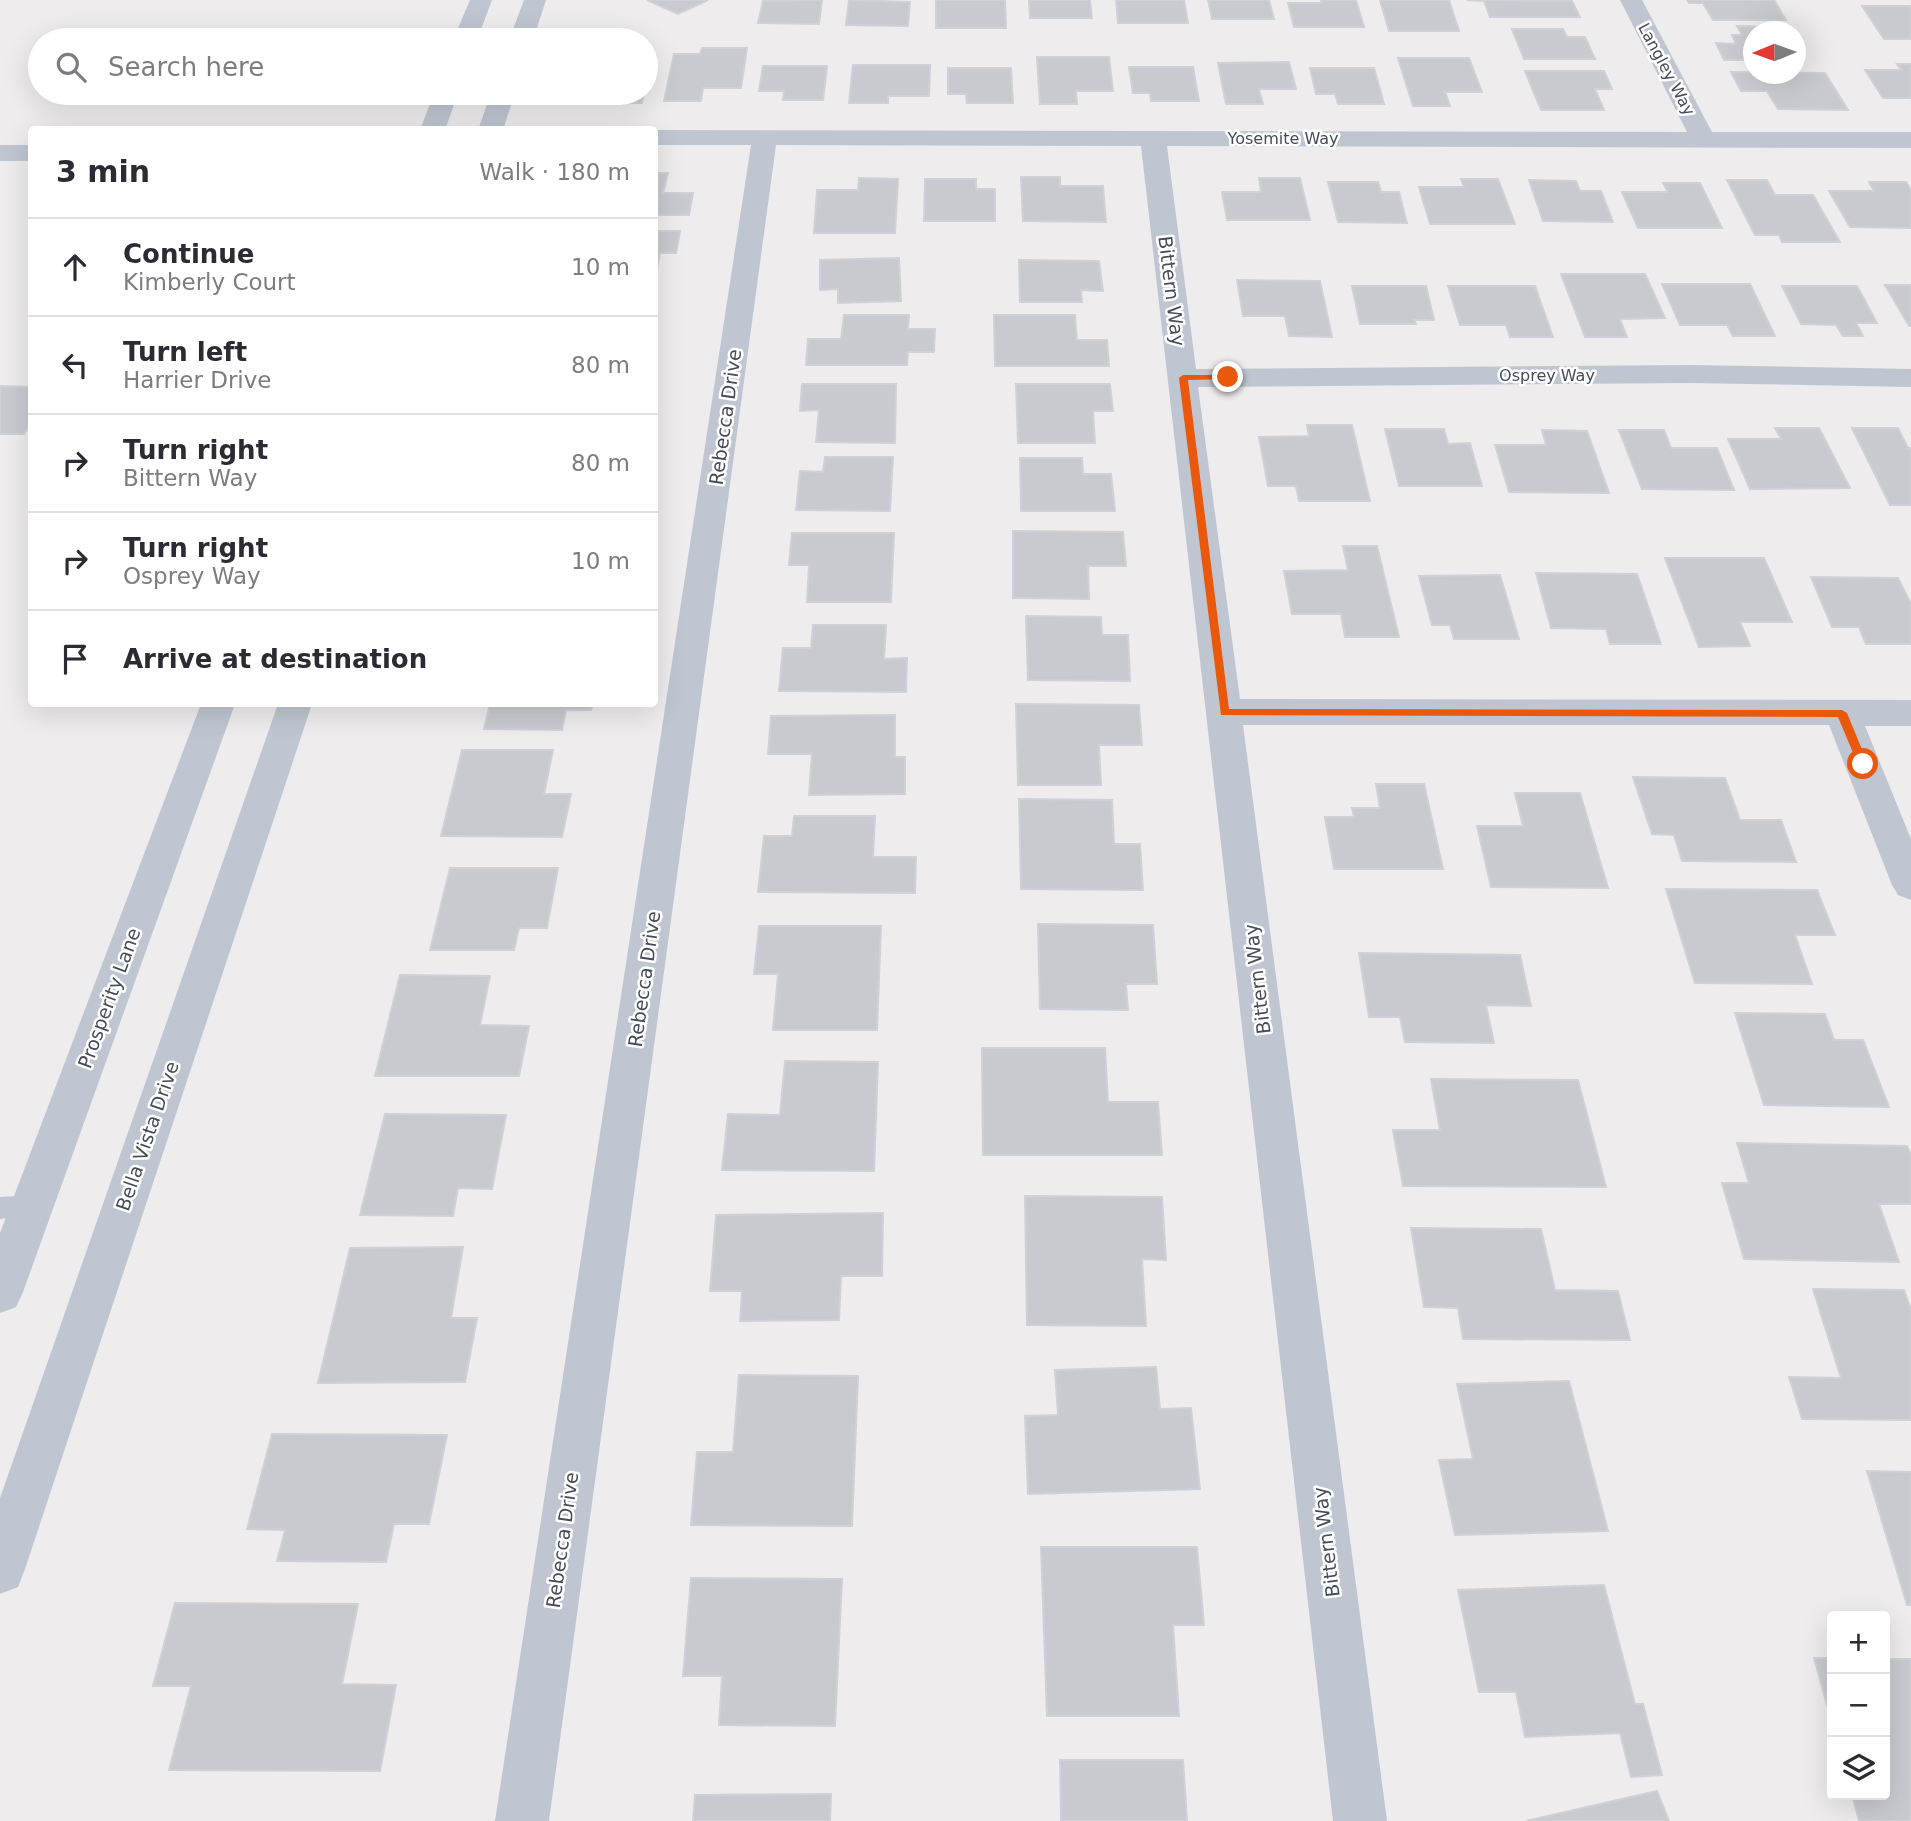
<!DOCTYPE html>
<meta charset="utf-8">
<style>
body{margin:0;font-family:"DejaVu Sans",sans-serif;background:#f7f7f7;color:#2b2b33}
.controls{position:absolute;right:21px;bottom:21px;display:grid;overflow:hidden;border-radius:7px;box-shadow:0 7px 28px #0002}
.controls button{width:63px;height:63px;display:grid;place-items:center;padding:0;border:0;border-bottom:2px solid #e1e1e2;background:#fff;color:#2b2b33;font:35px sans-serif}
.compass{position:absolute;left:1743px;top:21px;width:63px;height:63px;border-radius:50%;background:#fff;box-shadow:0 7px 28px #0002;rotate:269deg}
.stop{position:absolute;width:21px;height:21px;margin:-16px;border:5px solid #ea580c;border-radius:50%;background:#fff}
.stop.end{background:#ea580c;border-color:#fff;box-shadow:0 2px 7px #0008}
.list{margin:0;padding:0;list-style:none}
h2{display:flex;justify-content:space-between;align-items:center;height:91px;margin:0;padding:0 28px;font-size:30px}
h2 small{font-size:23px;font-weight:400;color:#7c7c81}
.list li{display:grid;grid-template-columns:46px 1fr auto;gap:21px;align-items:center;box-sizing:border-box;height:98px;padding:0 28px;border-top:2px solid #e1e1e2}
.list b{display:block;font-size:26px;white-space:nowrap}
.list p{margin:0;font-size:23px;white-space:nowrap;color:#7c7c81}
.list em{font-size:23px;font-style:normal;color:#7c7c81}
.icon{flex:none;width:38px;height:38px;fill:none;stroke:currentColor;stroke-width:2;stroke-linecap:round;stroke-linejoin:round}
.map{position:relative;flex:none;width:1911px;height:1821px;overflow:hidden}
.search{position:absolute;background:#fff;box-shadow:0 7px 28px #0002;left:28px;top:28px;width:630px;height:77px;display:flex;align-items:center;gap:18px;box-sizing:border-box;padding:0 24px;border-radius:38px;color:#7c7c81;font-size:26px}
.panel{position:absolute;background:#fff;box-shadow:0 7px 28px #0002;left:28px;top:126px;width:630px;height:581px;border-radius:7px}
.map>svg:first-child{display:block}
.building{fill:#c8cad0;stroke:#d0d1d7;stroke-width:2}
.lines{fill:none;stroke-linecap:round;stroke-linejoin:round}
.lane{fill:#bfc6d1;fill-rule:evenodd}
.street{fill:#bfc6d1;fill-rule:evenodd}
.route{fill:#ea580c}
.labels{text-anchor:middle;stroke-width:5;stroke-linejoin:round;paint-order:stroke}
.far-street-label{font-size:16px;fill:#454c58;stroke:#fff}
.street-label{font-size:19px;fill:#454c58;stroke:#fff}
</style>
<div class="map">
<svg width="1911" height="1821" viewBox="0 0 1911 1821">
<rect width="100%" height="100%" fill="#eeecec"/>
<g class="building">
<polygon points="647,0 708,0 678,14"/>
<polygon points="822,0 819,24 758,23 763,1"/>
<polygon points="849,0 910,2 908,26 846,25"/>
<polygon points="936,0 1005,0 1006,28 936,28"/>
<polygon points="1029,0 1090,0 1092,18 1030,18"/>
<polygon points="1116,0 1184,0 1188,23 1118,23"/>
<polygon points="1208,0 1269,0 1274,19 1212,19"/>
<polygon points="1321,0 1356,0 1364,27 1294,27 1288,3 1322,3"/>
<polygon points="1380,0 1449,0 1459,31 1389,31"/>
<polygon points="1467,0 1572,1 1580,17 1490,17 1484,1"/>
<polygon points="1687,0 1774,0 1786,20 1713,20 1703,3 1689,3"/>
<polygon points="1862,6 1911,6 1911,39 1884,39"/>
<polygon points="1737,26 1777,27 1779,32 1754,32 1754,60 1724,60 1716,43 1736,44 1732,35 1742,35"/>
<polygon points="1512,29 1563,29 1567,37 1585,37 1595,59 1524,59"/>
<polygon points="702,48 747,48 741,88 703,88 701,101 664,101 674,54 700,54"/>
<polygon points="1037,57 1109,57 1113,91 1076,91 1077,104 1040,104"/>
<polygon points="1398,58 1469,58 1482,92 1445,92 1450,106 1413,106"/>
<polygon points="1289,62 1296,89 1259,89 1263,104 1226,104 1218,63"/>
<polygon points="1897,64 1911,64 1911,98 1883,98 1865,70 1901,70"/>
<polygon points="853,65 930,65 929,96 888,96 888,103 849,103"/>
<polygon points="763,66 827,66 823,100 783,100 784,91 759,91"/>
<polygon points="1129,67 1193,67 1199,101 1151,101 1150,93 1133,93"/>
<polygon points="948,68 1011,68 1013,103 967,103 966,94 948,94"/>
<polygon points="1310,68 1374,68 1384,104 1338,104 1335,94 1316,94"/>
<polygon points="1525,71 1604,71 1612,89 1595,89 1604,110 1541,110"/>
<polygon points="1731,72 1825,73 1848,110 1778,109 1767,91 1741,91"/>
<polygon points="274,93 318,93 317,98 271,98"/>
<polygon points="606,93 644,93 642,103 604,103"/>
<polygon points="654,173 668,173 663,193 693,193 689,215 654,215"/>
<polygon points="1021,177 1060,177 1060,186 1103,186 1106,222 1023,221"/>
<polygon points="859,178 898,179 895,233 814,233 817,190 858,190"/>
<polygon points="1259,178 1300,178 1310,220 1227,220 1222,192 1261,192"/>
<polygon points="925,179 976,179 976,189 995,189 995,221 924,221"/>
<polygon points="1461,179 1498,179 1515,224 1430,224 1419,187 1464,187"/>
<polygon points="1529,180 1576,181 1580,191 1601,191 1613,222 1543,221"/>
<polygon points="1727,180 1767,180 1775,195 1813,195 1840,242 1782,242 1779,235 1755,235"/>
<polygon points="1328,182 1378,182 1381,192 1399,192 1407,223 1338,222"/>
<polygon points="1869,182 1906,182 1911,190 1911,228 1850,227 1829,191 1874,191"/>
<polygon points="1663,183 1700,183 1722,228 1638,228 1622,192 1668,192"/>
<polygon points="654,231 680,231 676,253 660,253 655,279"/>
<polygon points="899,258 901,301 838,303 838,289 820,290 820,260"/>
<polygon points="1019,260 1099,261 1103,291 1081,290 1082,302 1020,302"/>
<polygon points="1561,274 1645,274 1665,318 1620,319 1627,337 1585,337"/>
<polygon points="1237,280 1320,281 1332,337 1289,336 1285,316 1243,316"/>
<polygon points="1662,284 1750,284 1775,336 1733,336 1727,325 1680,325"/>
<polygon points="1885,285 1911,285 1911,326 1909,326"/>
<polygon points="1352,286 1426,286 1434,320 1414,320 1416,324 1360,324"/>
<polygon points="1448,286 1535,286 1553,337 1510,337 1506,325 1460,325"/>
<polygon points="1782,286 1857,286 1877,323 1856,323 1863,336 1843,336 1836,325 1801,324"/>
<polygon points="844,315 909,315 908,329 935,329 934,352 908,352 907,365 806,365 808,339 841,339"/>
<polygon points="994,315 1075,315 1077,340 1107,340 1109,366 995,366"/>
<polygon points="802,384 896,384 895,443 816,442 819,410 800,411"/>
<polygon points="1016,384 1110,384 1113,411 1093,411 1095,443 1018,443"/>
<polygon points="0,386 32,387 32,421 24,434 0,434"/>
<polygon points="1307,425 1352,425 1370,501 1299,501 1296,486 1268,486 1259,437 1309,436"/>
<polygon points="1775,428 1819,428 1850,488 1750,489 1728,439 1781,439"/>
<polygon points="1852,428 1898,428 1908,448 1911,448 1911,505 1890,505"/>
<polygon points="1385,429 1444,429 1448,444 1470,443 1482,486 1399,486"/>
<polygon points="1542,430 1587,431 1609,493 1509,492 1495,445 1546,445"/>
<polygon points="1619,430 1664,430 1671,448 1717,448 1734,490 1642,489"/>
<polygon points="825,457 893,457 890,511 796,510 800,471 823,472"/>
<polygon points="1020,458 1082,458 1083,474 1111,474 1115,511 1021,511"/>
<polygon points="1013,531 1123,532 1126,566 1088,566 1089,599 1013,598"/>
<polygon points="792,533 894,533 891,602 807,602 809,565 789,565"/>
<polygon points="1343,546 1377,546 1399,637 1345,637 1341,614 1292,614 1284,571 1348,570"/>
<polygon points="1665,558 1764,558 1792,622 1740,622 1750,646 1699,647"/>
<polygon points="1536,573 1637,574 1661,644 1610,644 1606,629 1551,628"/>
<polygon points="1500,575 1519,639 1454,639 1450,625 1432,625 1419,576"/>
<polygon points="1811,577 1898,578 1911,604 1911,644 1866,644 1859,627 1832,627"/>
<polygon points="1026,616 1101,617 1102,635 1128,635 1130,681 1028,680"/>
<polygon points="813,625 886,625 884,659 907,658 906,692 779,691 783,648 811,648"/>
<polygon points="490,704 593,704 591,710 566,710 562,730 484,729"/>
<polygon points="1016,704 1139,705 1142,745 1099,745 1101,785 1018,785"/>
<polygon points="895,715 895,757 905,757 905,794 809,795 812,754 768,754 771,716"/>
<polygon points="462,750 553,750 544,794 571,794 562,837 441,836"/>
<polygon points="1633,777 1725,778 1740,820 1781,820 1796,862 1682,861 1674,835 1652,834"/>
<polygon points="1376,784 1424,784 1443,869 1334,869 1325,817 1354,817 1352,808 1380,808"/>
<polygon points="1515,793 1580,793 1608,888 1491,887 1477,826 1523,826"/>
<polygon points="1019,799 1112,800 1114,844 1140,844 1143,890 1021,889"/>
<polygon points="794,816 875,816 873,857 916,857 915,893 758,892 764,836 792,836"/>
<polygon points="450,868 558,868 547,928 519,928 514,950 430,950"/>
<polygon points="1666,889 1817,890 1835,935 1795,935 1812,984 1695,983"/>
<polygon points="1038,924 1153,925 1157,984 1126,984 1128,1010 1040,1009"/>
<polygon points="759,926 881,926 877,1030 773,1030 778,974 754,974"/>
<polygon points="1359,953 1520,955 1531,1006 1486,1005 1494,1043 1405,1042 1400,1017 1369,1017"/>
<polygon points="400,975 490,976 480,1025 529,1026 519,1076 375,1076"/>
<polygon points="1735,1013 1825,1014 1834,1040 1863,1040 1889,1107 1764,1105"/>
<polygon points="982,1048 1105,1048 1108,1102 1158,1102 1162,1155 983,1155"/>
<polygon points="785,1061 878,1062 874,1171 722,1170 728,1114 780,1115"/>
<polygon points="1431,1079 1578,1080 1606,1187 1403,1186 1393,1130 1440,1130"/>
<polygon points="385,1114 506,1115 492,1189 458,1188 453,1216 360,1215"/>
<polygon points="1737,1143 1907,1146 1911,1155 1911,1204 1879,1204 1899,1262 1744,1259 1722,1183 1749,1183"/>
<polygon points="1025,1196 1162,1197 1166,1260 1142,1259 1146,1326 1027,1325"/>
<polygon points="883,1213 882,1276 841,1276 839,1320 740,1321 742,1291 710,1291 716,1215"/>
<polygon points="1411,1228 1541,1229 1555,1290 1618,1291 1630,1340 1463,1339 1458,1308 1424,1307"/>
<polygon points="463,1247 451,1318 477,1318 465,1382 318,1383 350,1248"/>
<polygon points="1813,1289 1904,1290 1911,1310 1911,1420 1802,1419 1789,1377 1841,1378"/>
<polygon points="1156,1367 1160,1409 1191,1408 1200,1489 1028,1494 1025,1416 1058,1415 1055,1370"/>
<polygon points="739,1375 858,1376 852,1526 691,1525 697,1452 733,1452"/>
<polygon points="1569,1381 1608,1531 1455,1535 1439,1460 1473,1459 1457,1384"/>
<polygon points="272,1434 447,1435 429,1524 394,1524 386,1562 277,1561 285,1530 247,1529"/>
<polygon points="1867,1471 1911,1472 1911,1605 1907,1605"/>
<polygon points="1041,1547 1197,1547 1204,1625 1173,1625 1179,1716 1047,1716"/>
<polygon points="691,1578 842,1579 835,1726 719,1725 722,1676 683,1676"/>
<polygon points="1604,1585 1635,1704 1643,1704 1662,1775 1631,1777 1620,1733 1525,1737 1516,1692 1479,1692 1458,1590"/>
<polygon points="175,1603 358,1604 342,1684 396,1685 380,1771 169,1770 191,1686 153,1686"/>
<polygon points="1814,1658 1832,1658 1832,1723"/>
<polygon points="1885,1659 1911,1659 1911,1821 1859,1821 1852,1795 1885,1795"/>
<polygon points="1060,1760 1183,1760 1187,1821 1061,1821"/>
<polygon points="1657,1791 1669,1821 1526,1821"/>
<polygon points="831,1794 830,1821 693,1821 695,1795"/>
</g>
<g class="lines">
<polygon class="lane" points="32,1195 40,1198 44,1206 40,1214 0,1219 0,1197"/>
<g class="street">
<polygon points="470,0 492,0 477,40 453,40"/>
<polygon points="524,0 546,0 533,40 509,40"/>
<polygon points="1620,0 1642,0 1712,132 1911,132 1911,148 1167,146 1196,369 1691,365 1911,369 1911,387 1691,383 1198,387 1240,699 1911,700 1911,726 1865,726 1911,839 1911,900 1898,895 1892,885 1829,725 1243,725 1387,1821 1333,1821 1141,146 776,145 549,1821 495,1821 751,145 654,145 654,130 1687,132"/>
<polygon points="434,93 458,93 445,130 420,130"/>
<polygon points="491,93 515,93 503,130 478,130"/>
<rect x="0" y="145" width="32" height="16"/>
<polygon points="201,704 235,704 23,1292 16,1307 0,1313 0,1233"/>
<polygon points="278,704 312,704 25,1569 18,1587 0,1594 0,1498"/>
</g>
</g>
<polygon class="route" points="1228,375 1231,379 1188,380 1229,709 1842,710 1847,713 1868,764 1866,767 1859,767 1838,717 1221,715 1179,378 1183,375"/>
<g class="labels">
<g class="far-street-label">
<text transform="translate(1667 69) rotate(62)" y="6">Langley Way</text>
<text x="1283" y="144">Yosemite Way</text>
<text x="1547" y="381">Osprey Way</text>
</g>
<g class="street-label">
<text transform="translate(1172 291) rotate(83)" y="7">Bittern Way</text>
<text transform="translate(725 417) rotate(-82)" y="7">Rebecca Drive</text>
<text transform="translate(644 979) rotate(-82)" y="7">Rebecca Drive</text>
<text transform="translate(1257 979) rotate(-97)" y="7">Bittern Way</text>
<text transform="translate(109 998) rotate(-70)" y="7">Prosperity Lane</text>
<text transform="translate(147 1136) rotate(-71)" y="7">Bella Vista Drive</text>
<text transform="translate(562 1540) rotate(-82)" y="7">Rebecca Drive</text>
<text transform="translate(1326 1542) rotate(-97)" y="7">Bittern Way</text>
</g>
</g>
</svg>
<div class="controls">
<button>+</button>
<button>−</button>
<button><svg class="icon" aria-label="layers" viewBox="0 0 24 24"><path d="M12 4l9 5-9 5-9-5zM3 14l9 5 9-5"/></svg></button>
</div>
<svg class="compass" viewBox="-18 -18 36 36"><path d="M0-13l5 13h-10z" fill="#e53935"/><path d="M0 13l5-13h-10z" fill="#7c7c81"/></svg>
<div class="stop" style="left:1863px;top:764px"></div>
<div class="stop end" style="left:1228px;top:377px"></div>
<div class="search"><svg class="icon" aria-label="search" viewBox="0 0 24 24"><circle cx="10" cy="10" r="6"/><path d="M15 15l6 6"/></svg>Search here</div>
<section class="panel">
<h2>3 min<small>Walk · 180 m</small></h2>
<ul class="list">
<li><svg class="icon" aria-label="ahead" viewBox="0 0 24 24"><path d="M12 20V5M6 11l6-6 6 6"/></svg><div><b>Continue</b><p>Kimberly Court</p></div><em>10 m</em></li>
<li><svg class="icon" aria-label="left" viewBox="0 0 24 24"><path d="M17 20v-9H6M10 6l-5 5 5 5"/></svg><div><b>Turn left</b><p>Harrier Drive</p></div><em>80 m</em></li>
<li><svg class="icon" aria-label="right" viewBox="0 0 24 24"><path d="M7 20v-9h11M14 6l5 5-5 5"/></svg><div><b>Turn right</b><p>Bittern Way</p></div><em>80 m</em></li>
<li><svg class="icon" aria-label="right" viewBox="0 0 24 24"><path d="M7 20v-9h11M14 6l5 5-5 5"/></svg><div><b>Turn right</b><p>Osprey Way</p></div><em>10 m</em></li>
<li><svg class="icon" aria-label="arrive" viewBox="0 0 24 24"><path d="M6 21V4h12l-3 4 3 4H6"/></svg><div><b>Arrive at destination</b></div></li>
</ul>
</section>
</div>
